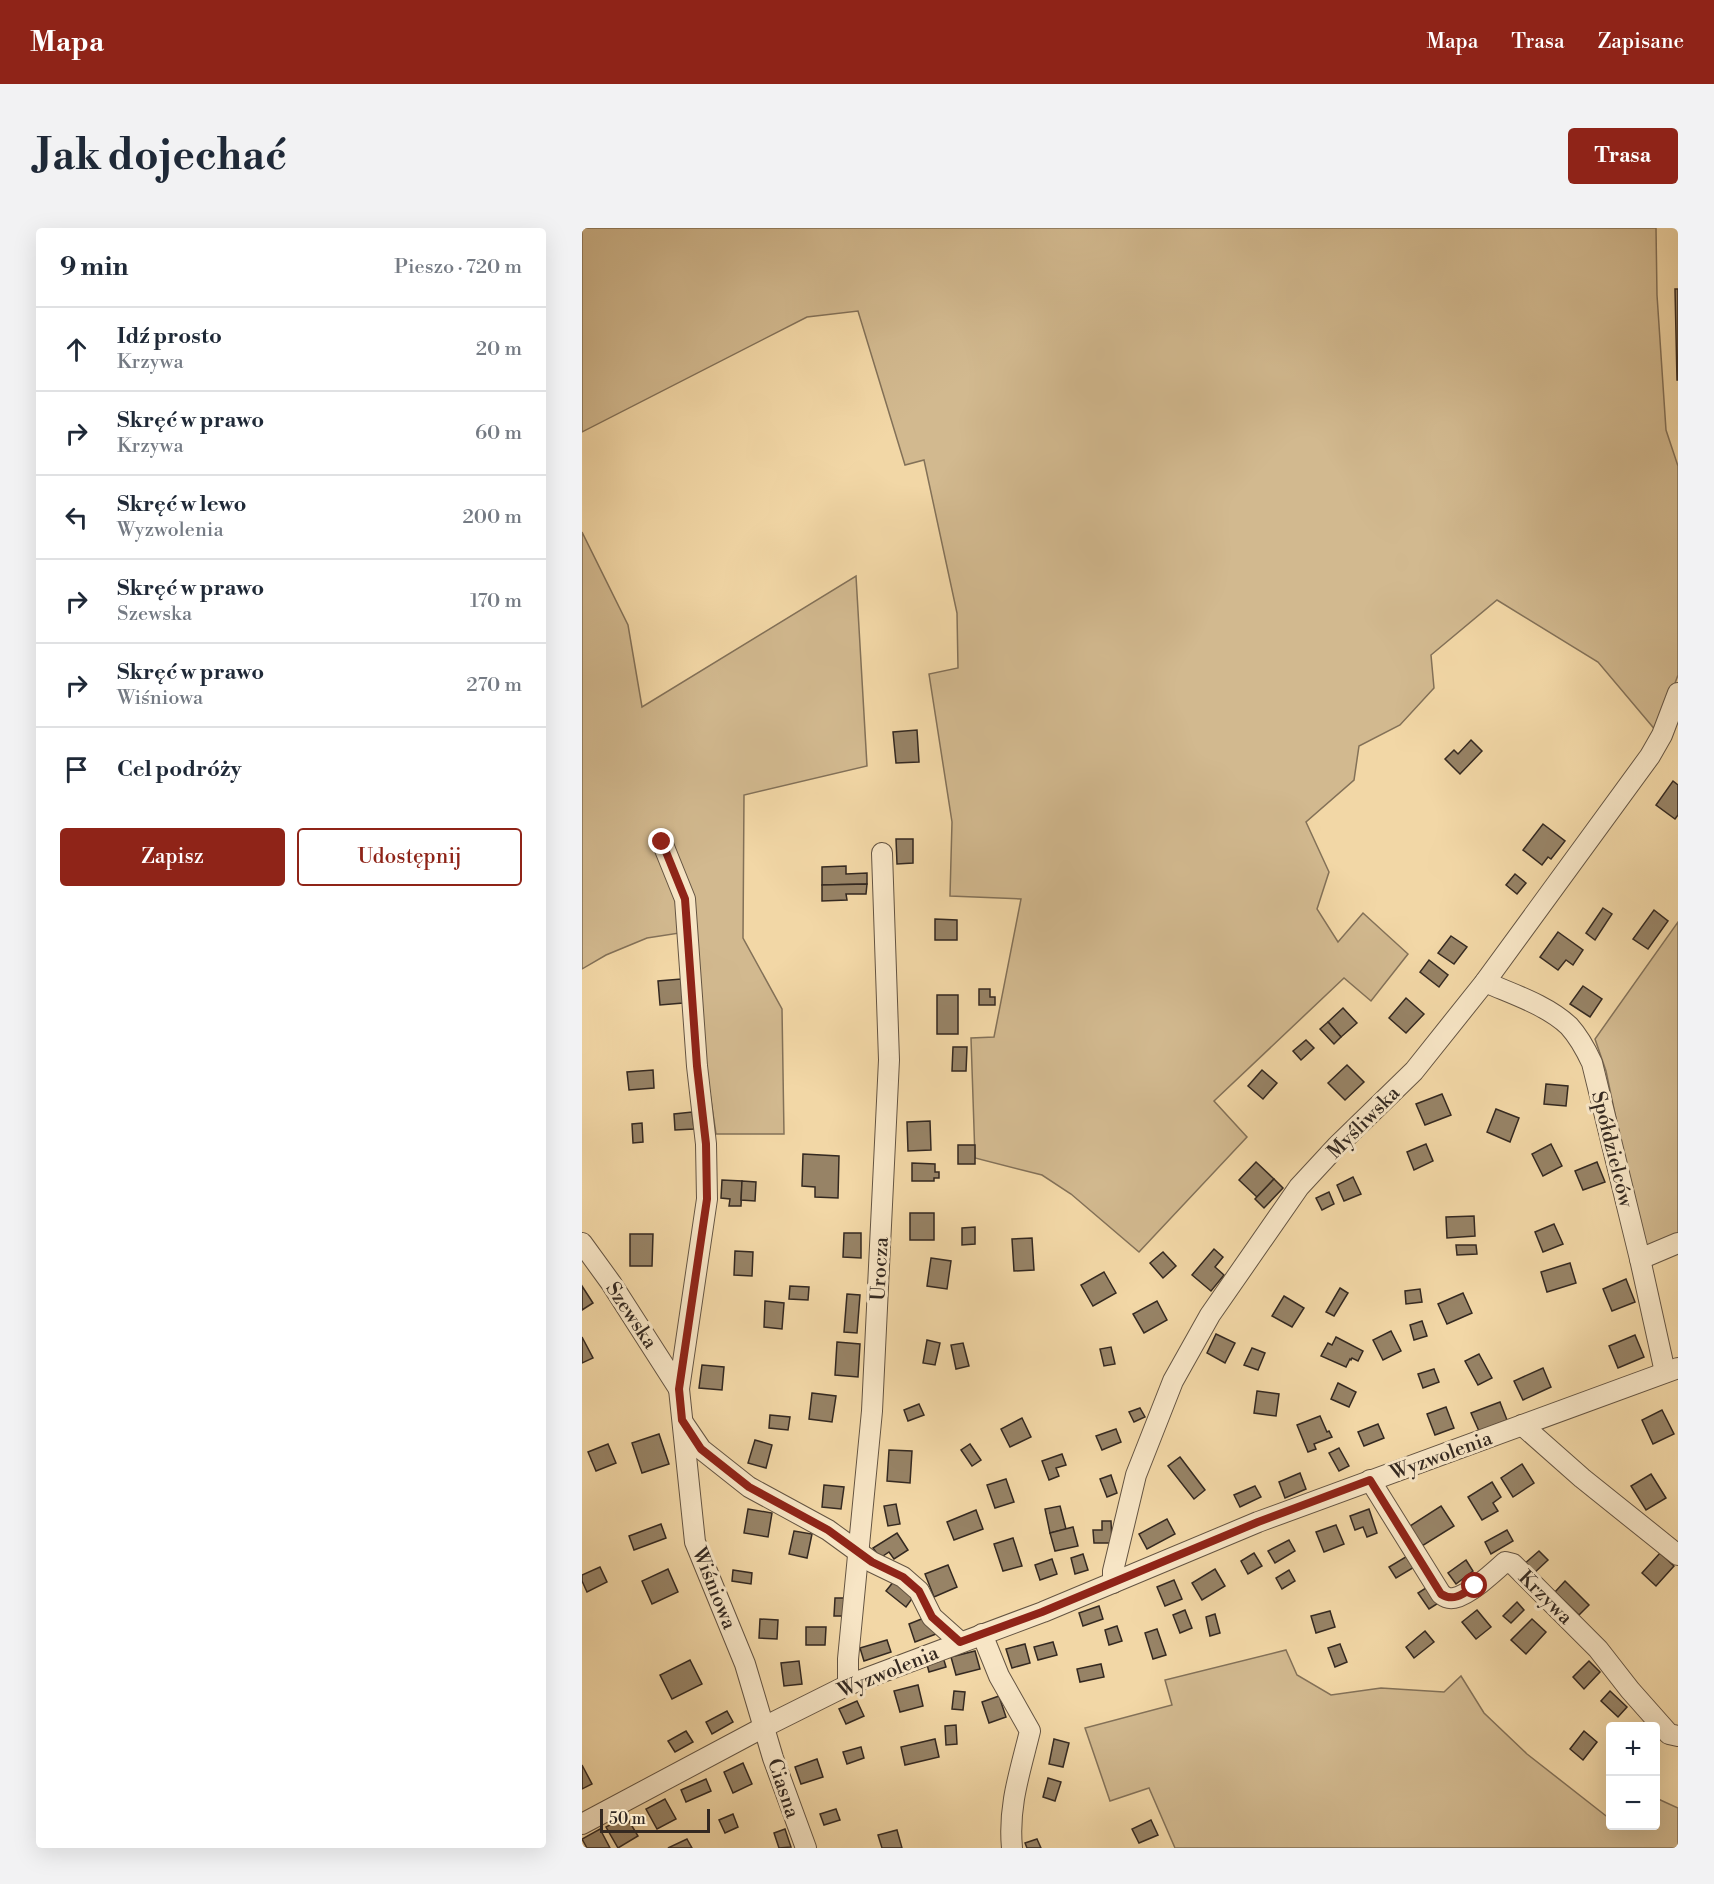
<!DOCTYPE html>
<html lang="pl">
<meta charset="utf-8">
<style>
body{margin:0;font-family:"Libre Bodoni",serif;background:#f2f2f3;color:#1f2937}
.controls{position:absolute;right:18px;bottom:18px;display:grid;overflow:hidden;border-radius:6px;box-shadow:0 6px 24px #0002}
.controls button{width:54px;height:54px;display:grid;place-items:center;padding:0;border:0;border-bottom:2px solid #e0e1e3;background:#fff;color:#1f2937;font:30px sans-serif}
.scale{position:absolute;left:18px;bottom:15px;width:110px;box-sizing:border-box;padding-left:6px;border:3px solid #342921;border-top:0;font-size:16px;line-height:21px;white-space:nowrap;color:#342921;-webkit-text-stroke:4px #f7e5c5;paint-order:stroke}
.stop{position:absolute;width:18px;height:18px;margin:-14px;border:4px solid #8f2418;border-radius:50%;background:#fff}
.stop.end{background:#8f2418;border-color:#fff;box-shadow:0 2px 6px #0008}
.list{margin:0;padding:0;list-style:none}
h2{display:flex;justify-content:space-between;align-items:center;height:78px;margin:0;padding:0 24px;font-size:26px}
h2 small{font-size:20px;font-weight:400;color:#747a83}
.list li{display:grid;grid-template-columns:39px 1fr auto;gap:18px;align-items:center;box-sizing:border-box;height:84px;padding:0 24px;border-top:2px solid #e0e1e3}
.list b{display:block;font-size:22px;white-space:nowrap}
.list p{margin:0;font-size:20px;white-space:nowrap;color:#747a83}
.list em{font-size:20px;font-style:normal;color:#747a83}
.actions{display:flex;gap:12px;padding:18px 24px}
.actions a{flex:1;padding:14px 0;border:2px solid #8f2418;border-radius:6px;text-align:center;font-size:21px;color:#8f2418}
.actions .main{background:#8f2418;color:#fff}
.icon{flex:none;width:33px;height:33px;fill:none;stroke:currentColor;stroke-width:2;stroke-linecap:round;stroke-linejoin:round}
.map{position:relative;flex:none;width:1096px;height:1620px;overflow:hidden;border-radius:6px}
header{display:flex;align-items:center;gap:36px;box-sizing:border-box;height:84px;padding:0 30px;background:#8f2418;color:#fff}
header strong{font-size:28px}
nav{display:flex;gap:33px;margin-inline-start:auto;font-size:21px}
.intro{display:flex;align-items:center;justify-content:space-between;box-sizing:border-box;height:144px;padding:0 36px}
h1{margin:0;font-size:42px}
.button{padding:15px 27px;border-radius:6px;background:#8f2418;color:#fff;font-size:21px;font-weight:700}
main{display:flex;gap:36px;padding:0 36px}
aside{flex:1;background:#fff;border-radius:6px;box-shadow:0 6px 24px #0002}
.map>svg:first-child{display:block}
.green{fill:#d2b98f;stroke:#837158;stroke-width:1.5}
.building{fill:#978366;stroke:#342921;stroke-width:1.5}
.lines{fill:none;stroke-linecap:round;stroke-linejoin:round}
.minor-casing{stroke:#645442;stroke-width:22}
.minor{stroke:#f7e5c5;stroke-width:20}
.route{stroke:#8f2418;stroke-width:8}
.labels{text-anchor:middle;stroke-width:6;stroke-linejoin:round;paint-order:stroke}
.street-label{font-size:20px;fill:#342921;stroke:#f7e5c5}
</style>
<header>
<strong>Mapa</strong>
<nav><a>Mapa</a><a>Trasa</a><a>Zapisane</a></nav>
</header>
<div class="intro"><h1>Jak dojechać</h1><a class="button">Trasa</a></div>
<main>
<aside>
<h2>9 min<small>Pieszo · 720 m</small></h2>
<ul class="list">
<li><svg class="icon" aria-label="ahead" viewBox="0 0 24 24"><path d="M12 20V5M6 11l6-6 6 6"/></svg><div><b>Idź prosto</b><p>Krzywa</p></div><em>20 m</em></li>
<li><svg class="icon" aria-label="right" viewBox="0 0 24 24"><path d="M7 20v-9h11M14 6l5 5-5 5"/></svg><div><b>Skręć w prawo</b><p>Krzywa</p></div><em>60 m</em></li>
<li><svg class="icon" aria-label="left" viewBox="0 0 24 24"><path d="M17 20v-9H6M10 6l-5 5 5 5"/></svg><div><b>Skręć w lewo</b><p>Wyzwolenia</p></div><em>200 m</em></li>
<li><svg class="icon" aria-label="right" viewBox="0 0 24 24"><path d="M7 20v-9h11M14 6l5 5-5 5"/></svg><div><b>Skręć w prawo</b><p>Szewska</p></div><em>170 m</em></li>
<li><svg class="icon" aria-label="right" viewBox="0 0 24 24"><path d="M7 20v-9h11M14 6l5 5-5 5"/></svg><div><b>Skręć w prawo</b><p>Wiśniowa</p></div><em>270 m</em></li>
<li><svg class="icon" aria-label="arrive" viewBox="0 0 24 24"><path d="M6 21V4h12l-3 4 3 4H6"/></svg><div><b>Cel podróży</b></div></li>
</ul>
<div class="actions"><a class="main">Zapisz</a><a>Udostępnij</a></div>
</aside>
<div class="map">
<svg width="1096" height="1620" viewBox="0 0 1096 1620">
<rect width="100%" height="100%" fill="#f2d7a6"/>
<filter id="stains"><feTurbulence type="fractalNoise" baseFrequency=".00333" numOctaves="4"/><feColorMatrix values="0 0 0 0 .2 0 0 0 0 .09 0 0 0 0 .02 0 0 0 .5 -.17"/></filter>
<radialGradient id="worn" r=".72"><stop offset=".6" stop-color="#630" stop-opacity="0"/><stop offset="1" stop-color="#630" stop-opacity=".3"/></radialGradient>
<g class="green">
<polygon points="0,0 1074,0 1075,67 1084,202 1096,238 1096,447 1075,504 1016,434 915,372 849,427 852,460 818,497 777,518 772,552 724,594 747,644 735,681 756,714 781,685 826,726 789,773 762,750 632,873 665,909 557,1024 489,966 460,947 393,930 389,810 412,809 439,671 368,668 370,594 347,446 376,440 375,385 342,232 323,237 276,83 225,89 0,204"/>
<polygon points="0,304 46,397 60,479 274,348 285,538 162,567 161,710 200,781 202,906 134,906 123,832 110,703 65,710 24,727 0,741"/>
<polygon points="1096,694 1096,1009 1061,1020 1024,843 1013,811"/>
<polygon points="704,1422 715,1447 749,1467 799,1460 862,1464 879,1448 902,1485 945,1526 1028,1591 1028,1598 1074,1598 1074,1570 1096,1580 1096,1620 593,1620 567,1560 528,1573 503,1500 590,1477 583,1452"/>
</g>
<g class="building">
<polygon points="1093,61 1096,61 1096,152 1095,152"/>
<polygon points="335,502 337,534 314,535 311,504"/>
<polygon points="889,512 900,523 878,546 863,531 872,522 876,526"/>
<polygon points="1091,553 1096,557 1096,587 1093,591 1074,577"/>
<polygon points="961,596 983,613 969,631 966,629 960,637 941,622"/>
<polygon points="314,611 331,611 331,635 315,636"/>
<polygon points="264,638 264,646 285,645 285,656 240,657 240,639"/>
<polygon points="933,646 944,655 935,666 924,657"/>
<polygon points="285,656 284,666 264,666 265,672 240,673 240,657"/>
<polygon points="1021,680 1030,686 1013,712 1004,705"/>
<polygon points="1072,682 1086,693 1066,721 1051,711"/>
<polygon points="353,691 375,692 375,712 353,712"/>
<polygon points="976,704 1001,722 991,737 984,732 976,742 958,729"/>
<polygon points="869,708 885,719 872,736 856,725"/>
<polygon points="847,732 866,747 857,759 838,744"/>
<polygon points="99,751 101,775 78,777 76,753"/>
<polygon points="1001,758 1020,771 1008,789 988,776"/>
<polygon points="397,761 408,761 408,769 413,769 413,777 397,777"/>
<rect x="355" y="767" width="21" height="39"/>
<polygon points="824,770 842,786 824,805 807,790"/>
<polygon points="761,780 775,795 759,809 746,794"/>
<polygon points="746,794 759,809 752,816 738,801"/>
<polygon points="724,812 732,820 719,832 711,823"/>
<polygon points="371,819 385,819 384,843 370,843"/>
<polygon points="765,837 782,854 763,872 746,855"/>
<polygon points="71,842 72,860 47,862 45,844"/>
<polygon points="680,842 695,855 681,871 666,858"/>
<polygon points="964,856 986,858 984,878 962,876"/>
<polygon points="860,866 869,887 843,897 834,876"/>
<polygon points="914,881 937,890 928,914 905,904"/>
<polygon points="110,884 112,901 93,902 92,886"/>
<polygon points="348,893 349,922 326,923 325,894"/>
<polygon points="60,895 61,914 51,915 50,896"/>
<polygon points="844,916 851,933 832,942 825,924"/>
<polygon points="969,916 980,938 961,948 950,926"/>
<rect x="376" y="917" width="17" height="19"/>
<polygon points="221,926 257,928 256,970 233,969 233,959 220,958"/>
<polygon points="674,934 692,951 675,969 657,952"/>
<polygon points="1015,934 1023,954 1001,962 993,943"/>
<polygon points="330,935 353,936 353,944 357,944 357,950 352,950 352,953 330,953"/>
<polygon points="771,949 779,966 762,973 755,957"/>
<polygon points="692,951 701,960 682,980 673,971"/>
<polygon points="140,952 160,953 159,978 147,978 148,971 139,970"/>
<polygon points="160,953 174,954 173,973 159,972"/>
<polygon points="747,964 752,976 740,982 734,970"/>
<rect x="328" y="985" width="24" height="27"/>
<polygon points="892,988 893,1008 865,1010 864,989"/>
<polygon points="972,996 981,1016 961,1024 953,1004"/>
<polygon points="393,999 393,1016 380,1017 380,1000"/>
<polygon points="262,1005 279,1005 279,1030 261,1029"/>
<polygon points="48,1006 71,1006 70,1038 48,1038"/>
<polygon points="450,1010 452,1042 432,1043 430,1011"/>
<polygon points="874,1017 894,1017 895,1026 875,1027"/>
<polygon points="632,1021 641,1029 633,1039 642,1047 629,1063 610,1047"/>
<polygon points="153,1023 171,1024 170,1048 152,1047"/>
<polygon points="581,1024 594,1038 581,1050 568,1035"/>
<polygon points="349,1030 369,1033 365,1061 345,1058"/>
<polygon points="988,1035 994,1055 965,1064 959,1044"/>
<polygon points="522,1044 534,1065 511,1078 499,1057"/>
<polygon points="1044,1051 1053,1074 1030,1083 1021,1061"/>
<polygon points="0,1058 11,1075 0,1082"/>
<polygon points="208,1058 227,1059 226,1072 207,1071"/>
<polygon points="758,1060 766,1065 752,1088 744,1084"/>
<polygon points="838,1061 840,1074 824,1076 823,1063"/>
<polygon points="881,1065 890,1085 865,1096 856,1076"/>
<polygon points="265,1066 278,1067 275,1105 262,1104"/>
<polygon points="702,1068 722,1080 710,1099 690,1088"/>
<polygon points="183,1073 202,1075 200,1101 182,1099"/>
<polygon points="575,1073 585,1092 562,1105 551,1086"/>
<polygon points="840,1093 845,1108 832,1112 828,1097"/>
<polygon points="809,1103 819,1123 801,1132 791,1112"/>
<polygon points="634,1106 653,1115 643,1135 625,1125"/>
<polygon points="1053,1107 1062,1129 1036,1140 1027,1118"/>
<polygon points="0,1109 11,1130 0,1135"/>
<polygon points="754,1109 781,1123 776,1133 770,1130 769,1132 768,1131 764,1139 739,1128 746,1115 750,1117"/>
<polygon points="345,1112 358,1115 353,1137 341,1135"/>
<polygon points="255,1114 278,1116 276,1149 253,1147"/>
<polygon points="381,1115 387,1138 374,1141 369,1117"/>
<polygon points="529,1119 533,1136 522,1138 518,1121"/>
<polygon points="670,1120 683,1125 676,1142 662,1137"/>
<polygon points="897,1126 910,1150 896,1157 883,1133"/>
<polygon points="120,1137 142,1139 140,1162 117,1160"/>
<polygon points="961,1140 969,1159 941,1172 932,1153"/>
<polygon points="852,1141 857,1154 841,1160 836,1146"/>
<polygon points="756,1155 774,1164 767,1179 749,1171"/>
<polygon points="675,1163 697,1166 694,1188 672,1185"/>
<polygon points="230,1165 254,1168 250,1194 227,1191"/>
<polygon points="918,1174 925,1192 897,1203 889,1185"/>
<polygon points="337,1176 342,1187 326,1193 322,1182"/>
<polygon points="864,1179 872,1200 853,1207 845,1186"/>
<polygon points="558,1180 563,1189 552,1194 547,1184"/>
<polygon points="1080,1182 1092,1206 1071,1216 1060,1192"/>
<polygon points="188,1187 208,1189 206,1202 187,1200"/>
<polygon points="738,1188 745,1204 747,1203 750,1209 732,1216 734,1221 726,1224 715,1197"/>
<polygon points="440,1190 449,1209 428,1219 419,1201"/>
<polygon points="796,1196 802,1210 782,1218 776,1204"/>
<polygon points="534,1201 539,1214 520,1222 514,1208"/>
<polygon points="77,1206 87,1236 60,1245 50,1215"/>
<polygon points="173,1212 190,1217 184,1240 166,1235"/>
<polygon points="26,1216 34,1235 14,1243 6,1224"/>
<polygon points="388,1216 399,1232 390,1238 379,1222"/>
<polygon points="757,1220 767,1238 757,1243 747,1225"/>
<polygon points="307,1222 330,1223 328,1255 305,1253"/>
<polygon points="480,1226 484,1237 474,1240 477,1248 467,1252 460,1233"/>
<polygon points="598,1229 623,1262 612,1271 586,1238"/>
<polygon points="940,1236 952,1255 931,1269 919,1250"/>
<polygon points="718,1245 724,1261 703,1270 697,1254"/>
<polygon points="1069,1246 1084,1270 1064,1282 1049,1258"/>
<polygon points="529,1247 535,1265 525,1269 518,1251"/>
<polygon points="424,1251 432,1274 413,1280 405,1257"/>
<polygon points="910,1254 919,1269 911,1275 916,1283 900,1292 886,1269"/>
<polygon points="242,1257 262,1259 259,1281 240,1279"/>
<polygon points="673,1258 679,1269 658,1279 652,1267"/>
<polygon points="314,1276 318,1296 306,1298 302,1278"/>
<polygon points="478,1278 484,1301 468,1305 463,1281"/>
<polygon points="859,1278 872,1298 840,1318 828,1298"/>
<polygon points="166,1281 190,1285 186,1309 162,1305"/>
<polygon points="787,1281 795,1305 785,1309 781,1299 773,1302 768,1288"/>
<polygon points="394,1282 401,1301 372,1312 365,1294"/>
<polygon points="585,1291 593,1306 565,1321 557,1306"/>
<polygon points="520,1293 529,1293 530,1315 512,1315 511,1302 520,1302"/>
<polygon points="79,1296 84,1310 52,1322 47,1308"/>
<polygon points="754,1297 762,1316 742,1324 734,1304"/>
<polygon points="491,1299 496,1318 473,1323 468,1305"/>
<polygon points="925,1302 931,1313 909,1326 903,1314"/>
<polygon points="212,1303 230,1306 225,1330 207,1326"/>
<polygon points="315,1305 326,1322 312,1331 307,1324 298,1330 291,1320"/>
<polygon points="431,1310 440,1338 421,1343 412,1316"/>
<polygon points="707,1312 713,1323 693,1335 686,1323"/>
<polygon points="957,1323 966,1332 950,1347 941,1337"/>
<polygon points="672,1325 680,1338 666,1346 659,1333"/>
<polygon points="1078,1325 1092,1338 1074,1358 1060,1345"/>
<polygon points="501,1326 506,1342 493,1346 489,1330"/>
<polygon points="827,1327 834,1338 814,1350 807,1339"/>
<polygon points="470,1331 475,1346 458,1352 453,1337"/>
<polygon points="884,1332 891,1343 874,1356 866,1345"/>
<polygon points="366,1337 375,1359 352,1369 343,1346"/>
<polygon points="18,1339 25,1354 5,1364 0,1353 0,1347"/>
<polygon points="86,1341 96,1364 70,1376 60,1353"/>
<polygon points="633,1341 643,1358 620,1372 610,1355"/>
<polygon points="151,1342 170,1345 169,1356 150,1353"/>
<polygon points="707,1342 713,1353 700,1361 694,1350"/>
<polygon points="592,1352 600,1371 583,1378 575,1359"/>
<polygon points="312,1353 332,1368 324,1379 304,1363"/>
<polygon points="983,1353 1007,1377 997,1387 973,1364"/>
<polygon points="847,1358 858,1374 847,1381 836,1365"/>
<polygon points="253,1370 264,1370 263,1388 252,1388"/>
<polygon points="935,1374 942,1382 929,1395 921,1388"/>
<polygon points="517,1378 521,1391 501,1398 497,1385"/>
<polygon points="603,1382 610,1400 598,1405 591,1387"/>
<polygon points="895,1382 909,1399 894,1411 880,1394"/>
<polygon points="748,1383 753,1399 734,1405 729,1388"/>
<polygon points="633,1386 638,1405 628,1408 624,1389"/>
<polygon points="347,1388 354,1406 333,1414 327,1396"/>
<polygon points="178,1391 196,1392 195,1411 177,1410"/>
<polygon points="950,1391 964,1404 944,1426 929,1412"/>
<polygon points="535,1398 540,1413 527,1417 523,1402"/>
<polygon points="224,1399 244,1399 243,1417 224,1417"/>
<polygon points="575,1401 584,1427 571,1431 563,1405"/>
<polygon points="843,1403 852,1414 832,1430 824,1419"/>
<polygon points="305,1412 309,1424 282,1433 278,1420"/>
<polygon points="471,1414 475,1427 456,1432 452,1419"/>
<polygon points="443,1416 448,1435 430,1440 424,1421"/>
<polygon points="758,1416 765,1434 753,1439 746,1420"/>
<polygon points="393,1423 398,1441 374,1447 369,1429"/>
<polygon points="361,1429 364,1439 347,1444 344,1433"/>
<polygon points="108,1432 120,1456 90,1471 78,1447"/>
<polygon points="217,1433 220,1456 202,1458 199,1435"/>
<polygon points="1007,1433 1018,1444 1002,1461 991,1449"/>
<polygon points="519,1436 522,1449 498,1454 495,1441"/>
<polygon points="336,1457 341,1478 318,1484 312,1463"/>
<polygon points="372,1463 383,1464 381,1482 370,1481"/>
<polygon points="1028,1463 1045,1479 1036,1489 1019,1473"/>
<polygon points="417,1468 424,1489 407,1495 400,1474"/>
<polygon points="275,1473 282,1488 264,1496 257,1481"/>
<polygon points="145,1483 151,1494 130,1506 124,1494"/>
<polygon points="374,1497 375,1516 364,1517 363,1498"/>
<polygon points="104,1503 111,1514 93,1524 86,1513"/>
<polygon points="1002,1503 1015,1514 1001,1532 988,1521"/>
<polygon points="353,1511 357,1529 323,1537 319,1519"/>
<polygon points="472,1511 487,1515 481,1539 467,1536"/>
<polygon points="279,1519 282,1530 265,1536 261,1524"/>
<polygon points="235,1531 241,1549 219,1556 213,1539"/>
<polygon points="161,1535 170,1556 151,1565 142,1544"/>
<polygon points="0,1537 10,1556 0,1561"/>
<polygon points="466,1550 479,1554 473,1573 461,1569"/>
<polygon points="124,1551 129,1563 104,1574 99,1562"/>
<polygon points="83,1571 94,1591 75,1601 64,1581"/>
<polygon points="254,1581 258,1592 242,1597 238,1586"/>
<polygon points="151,1586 156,1599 143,1605 137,1592"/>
<polygon points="44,1588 56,1608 36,1620 24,1599"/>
<polygon points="569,1592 576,1607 557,1615 550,1601"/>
<polygon points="18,1601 28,1620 5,1620 0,1611"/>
<polygon points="203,1601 209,1619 197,1620 192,1605"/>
<polygon points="315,1602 320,1620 300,1620 296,1607"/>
<polygon points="105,1611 110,1620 86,1620"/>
<polygon points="455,1611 459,1620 445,1620 443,1615"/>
</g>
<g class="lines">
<defs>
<g id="minor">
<polyline points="80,614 103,671 115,838 124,916 125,971 97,1161 113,1314 163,1436 191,1530 224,1620"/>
<path d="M903,754C930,766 965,777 987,798C997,809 1004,822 1010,835L1058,1031L1083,1144"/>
<polyline points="0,1015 29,1055 97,1161"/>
<polyline points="1058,1031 1096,1015"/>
<polyline points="102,1196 119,1221 167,1259 246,1302 290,1334 321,1349 337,1363 350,1389 378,1414"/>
<polyline points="940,1197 1000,1250 1096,1327"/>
<path d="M788,1252L859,1366C863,1369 866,1371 872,1370C887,1367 911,1345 923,1334L931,1336L1016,1421L1048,1462L1087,1506L1096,1508"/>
<polyline points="531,1355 531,1343 554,1247 591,1153 628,1087 717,959 754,919 832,843 903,754 1068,528 1080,507 1096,465"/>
<path d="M400,1406L417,1448L448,1503C438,1544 426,1578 430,1620"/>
<polyline points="266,1457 266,1431 290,1183 307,832 300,625"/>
<polyline points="0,1596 182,1499 266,1457 461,1384 676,1294 1096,1140"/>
</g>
</defs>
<use href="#minor" class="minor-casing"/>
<use href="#minor" class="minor"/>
</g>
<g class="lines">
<path class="route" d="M80,614L103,671L115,838L124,916L125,971L97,1161L100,1192L119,1221L167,1259L246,1302L290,1334L321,1349L337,1363L350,1389L378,1414L460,1384L676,1294L788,1252L859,1366C872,1374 881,1366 893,1358"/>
</g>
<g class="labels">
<g class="street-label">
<text transform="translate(781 894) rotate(-45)" y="7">Myśliwska</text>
<text transform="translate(1031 921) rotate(76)" y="7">Spółdzielców</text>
<text transform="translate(297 1041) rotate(-87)" y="7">Urocza</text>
<text transform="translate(50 1087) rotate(56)" y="7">Szewska</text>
<text transform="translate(859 1227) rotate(-20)" y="7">Wyzwolenia</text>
<text transform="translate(133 1360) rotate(68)" y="7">Wiśniowa</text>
<text transform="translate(964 1369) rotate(45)" y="7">Krzywa</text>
<text transform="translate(306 1443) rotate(-22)" y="7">Wyzwolenia</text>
<text transform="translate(202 1560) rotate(71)" y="7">Ciasna</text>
</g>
</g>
<rect width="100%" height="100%" filter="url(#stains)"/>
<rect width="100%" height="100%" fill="url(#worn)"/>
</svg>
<div class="controls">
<button>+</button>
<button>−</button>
</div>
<div class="scale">50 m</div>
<div class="stop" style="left:893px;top:1358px"></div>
<div class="stop end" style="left:80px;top:614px"></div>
</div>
</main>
